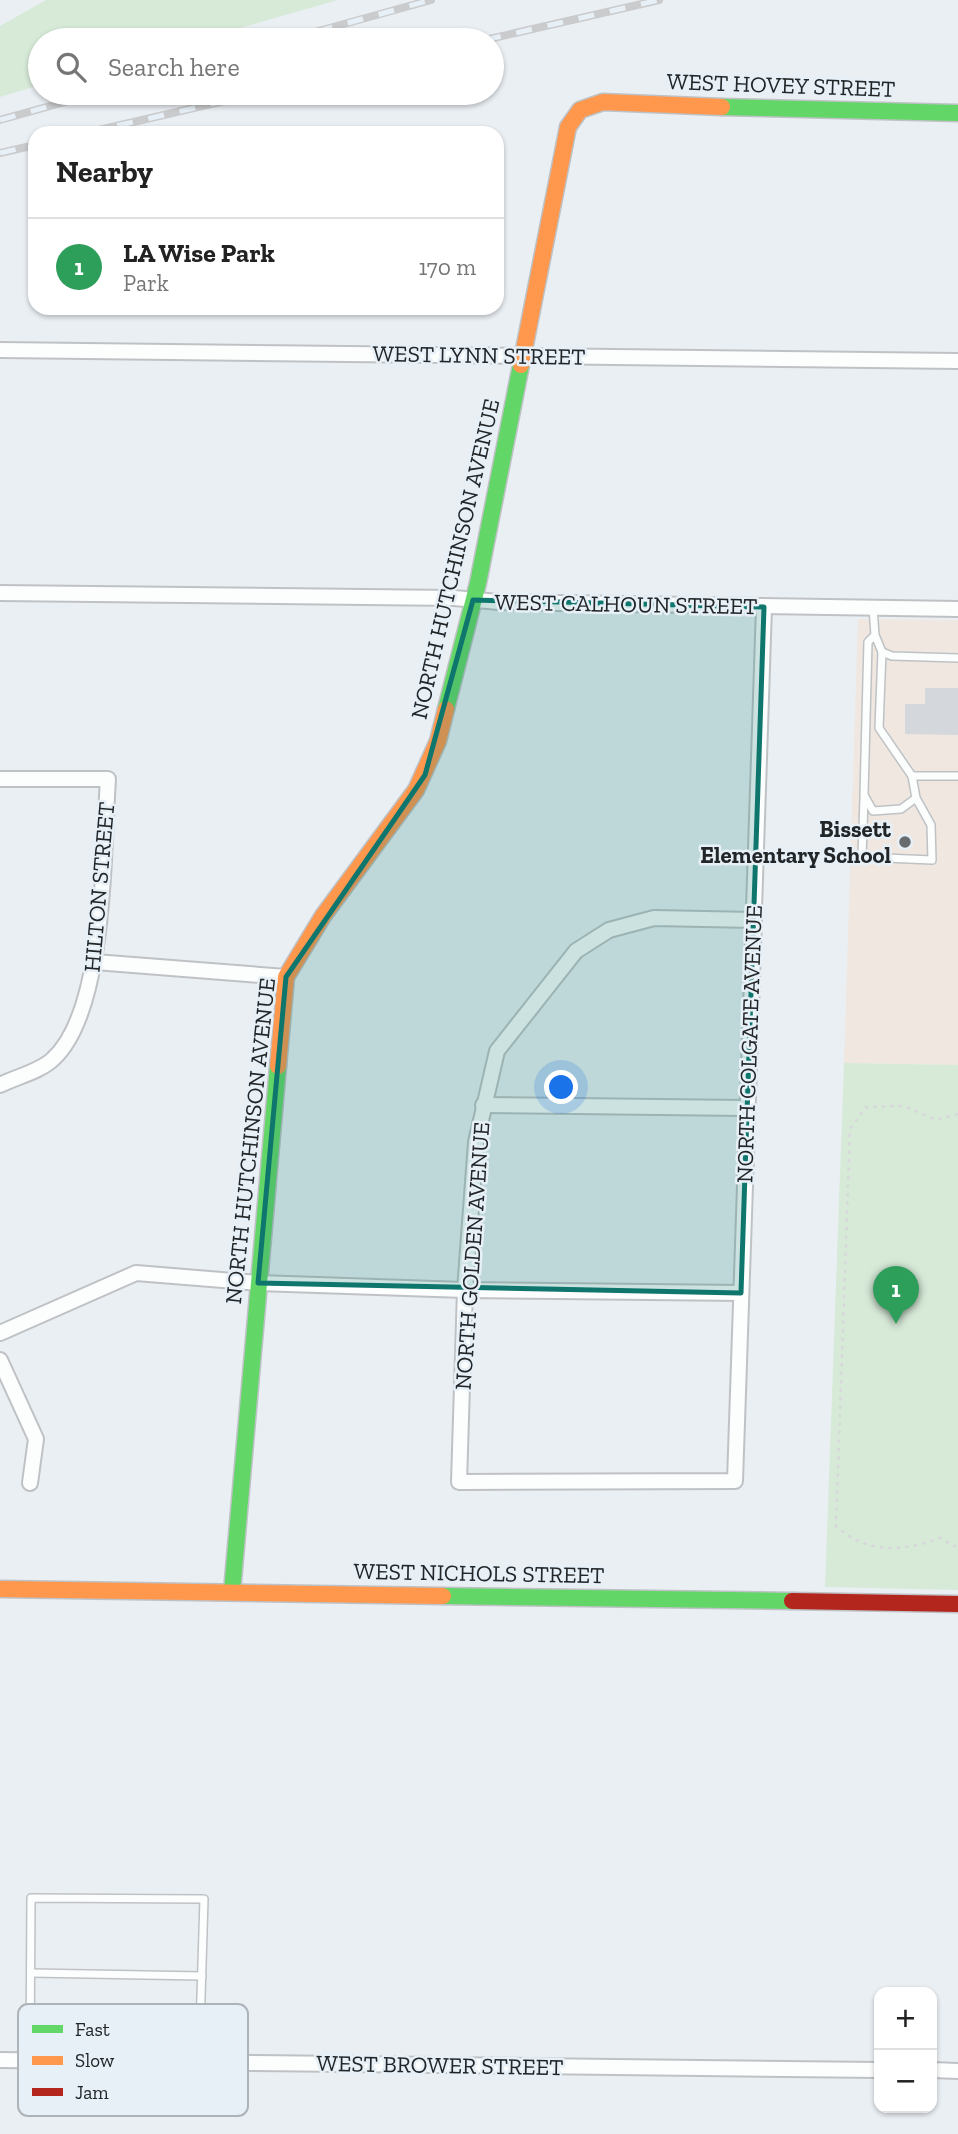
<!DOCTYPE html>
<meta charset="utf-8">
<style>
body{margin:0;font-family:"Zilla Slab",serif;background:#f2f2f2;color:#222}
.controls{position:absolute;right:21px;bottom:21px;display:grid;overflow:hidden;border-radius:14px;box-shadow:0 2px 5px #0004}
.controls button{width:63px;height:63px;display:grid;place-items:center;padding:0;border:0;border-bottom:2px solid #e0e0e0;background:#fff;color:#222;font:35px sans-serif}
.you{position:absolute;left:562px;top:1088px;width:24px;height:24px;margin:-18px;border:5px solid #fff;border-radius:50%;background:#1a73e8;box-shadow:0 0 0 10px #1a73e833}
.badge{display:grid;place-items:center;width:46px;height:46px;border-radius:50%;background:#686c6f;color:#fff;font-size:23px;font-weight:700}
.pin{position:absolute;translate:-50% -58px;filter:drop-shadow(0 2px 4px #0008)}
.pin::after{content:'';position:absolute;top:37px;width:24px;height:21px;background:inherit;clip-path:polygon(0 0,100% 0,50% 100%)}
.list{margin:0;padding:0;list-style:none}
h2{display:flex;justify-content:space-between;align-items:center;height:91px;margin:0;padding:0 28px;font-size:30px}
h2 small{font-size:23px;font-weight:400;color:#767676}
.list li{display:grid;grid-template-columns:46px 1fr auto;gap:21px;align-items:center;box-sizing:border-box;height:98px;padding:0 28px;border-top:2px solid #e0e0e0}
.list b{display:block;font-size:26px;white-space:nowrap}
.list p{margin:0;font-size:23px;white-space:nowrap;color:#767676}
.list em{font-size:23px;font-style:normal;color:#767676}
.icon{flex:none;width:38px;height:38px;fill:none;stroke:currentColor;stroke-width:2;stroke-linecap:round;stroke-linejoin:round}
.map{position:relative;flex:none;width:958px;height:2134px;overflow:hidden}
.search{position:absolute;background:#fff;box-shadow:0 2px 5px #0004;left:28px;top:28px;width:476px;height:77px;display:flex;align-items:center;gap:18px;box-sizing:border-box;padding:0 24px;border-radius:38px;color:#767676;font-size:26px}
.panel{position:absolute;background:#fff;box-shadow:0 2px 5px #0004;left:28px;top:126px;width:476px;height:189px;border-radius:21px}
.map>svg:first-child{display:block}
.education{fill:#efe7e0}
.green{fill:#d7ead8}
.building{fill:#d4d7db}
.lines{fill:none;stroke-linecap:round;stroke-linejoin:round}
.lane-casing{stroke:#bfc2c5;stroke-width:10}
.street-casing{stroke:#bfc2c5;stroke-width:18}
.fast-casing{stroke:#bfc2c5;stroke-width:19}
.slow-casing{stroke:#bfc2c5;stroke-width:19}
.jam-casing{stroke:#bfc2c5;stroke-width:19}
.path{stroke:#d6d8d9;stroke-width:2.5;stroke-dasharray:3.5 5;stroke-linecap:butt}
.lane{stroke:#fcfdfd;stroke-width:7}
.street{stroke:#fcfdfd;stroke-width:14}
.fast{stroke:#63d668;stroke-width:16}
.slow{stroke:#ff974d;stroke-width:16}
.jam{stroke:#b3261e;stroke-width:16}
.rail-casing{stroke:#cacbcd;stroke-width:8}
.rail{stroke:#e7f0f7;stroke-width:5;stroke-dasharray:16;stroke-linecap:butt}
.marked{fill:#0f766e;fill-opacity:0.2;stroke:#0f766e;stroke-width:5;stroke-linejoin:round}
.poi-dot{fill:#686c6f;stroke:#e7f0f7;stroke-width:2.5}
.labels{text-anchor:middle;stroke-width:5;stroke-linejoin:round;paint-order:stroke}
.street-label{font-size:23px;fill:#222628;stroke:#e7f0f7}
.poi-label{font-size:23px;font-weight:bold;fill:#222628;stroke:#e7f0f7;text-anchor:end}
.key{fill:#e7f0f7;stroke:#acb3b9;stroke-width:2}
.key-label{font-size:19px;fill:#222628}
</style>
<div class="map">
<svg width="958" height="2134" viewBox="0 0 958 2134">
<rect width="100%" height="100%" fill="#eaeff4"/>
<polygon class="education" points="858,619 958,620 958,1065 844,1063"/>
<g class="green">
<polygon points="46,0 338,0 198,40 40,40 40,85 0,97 0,26"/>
<polygon points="844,1063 958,1065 958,1590 825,1587"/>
</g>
<polygon class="building" points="925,688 958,688 958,735 905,734 905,704 925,704"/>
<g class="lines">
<defs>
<g id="lane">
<polyline points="873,608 875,635 882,652 879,728 912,776 916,798 901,809 873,811 864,795 868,642 875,635"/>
<polyline points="882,652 892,656 958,658"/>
<polyline points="912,776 958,776"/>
<polyline points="864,798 862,857 932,860 931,825 916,798"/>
<polyline points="31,1973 202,1976"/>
<polyline points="30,2060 31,1898 204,1899 199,2062"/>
</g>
<g id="street">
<polyline points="0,350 958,361"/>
<polyline points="0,593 454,598 499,602 958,609"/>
<path d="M0,779H108C103,850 106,1011 53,1059C41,1071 16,1077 0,1085"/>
<polyline points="754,920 654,918 609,930 576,951 497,1051 476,1142 465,1290 459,1482 735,1481 754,920 754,909 764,607"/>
<polyline points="95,962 286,977"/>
<polyline points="483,1105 746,1108"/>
<polyline points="0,1333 136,1273 258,1283 465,1290 741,1293"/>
<polyline points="0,1360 36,1439 30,1483"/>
<polyline points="0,2060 879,2070"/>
<polyline points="932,2070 958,2071"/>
</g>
<g id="fast">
<polyline points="722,107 958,113"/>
<polyline points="446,709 478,583 521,365"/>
<polyline points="232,1592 278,1066"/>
<polyline points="443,1596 792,1601"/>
</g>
<g id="slow">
<polyline points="521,365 568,127 580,110 603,102 722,107"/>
<polyline points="278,1066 286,977 323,916 416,790 438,741 446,709"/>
<polyline points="0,1589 443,1596"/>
</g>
<polyline id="jam" points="792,1601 958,1604"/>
</defs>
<use href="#lane" class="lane-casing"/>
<use href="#street" class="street-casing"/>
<use href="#fast" class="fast-casing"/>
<use href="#slow" class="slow-casing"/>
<use href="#jam" class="jam-casing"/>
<path class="path" d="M958,1114L936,1120L904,1106L866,1107L850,1129L836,1526C867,1554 902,1552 940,1538L958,1548"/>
<use href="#lane" class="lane"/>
<use href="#street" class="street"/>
<use href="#fast" class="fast"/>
<use href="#slow" class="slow"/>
<use href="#jam" class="jam"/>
<defs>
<g id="rail">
<polyline points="286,40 431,0"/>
<polyline points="485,40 659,0"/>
<polyline points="0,120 97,93"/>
<polyline points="86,133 259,93"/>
<polyline points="0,153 35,145"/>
</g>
</defs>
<use href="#rail" class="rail-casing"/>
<use href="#rail" class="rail"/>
</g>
<path class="marked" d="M473,600L764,607L741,1293L258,1283L286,977L425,775Z"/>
<circle class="poi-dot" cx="905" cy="842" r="7"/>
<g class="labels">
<g class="street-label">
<text transform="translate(781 85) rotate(2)" y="8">WEST HOVEY STREET</text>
<text transform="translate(479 355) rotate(1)" y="8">WEST LYNN STREET</text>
<text transform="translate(455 559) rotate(-77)" y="8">NORTH HUTCHINSON AVENUE</text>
<text transform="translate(626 604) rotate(1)" y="8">WEST CALHOUN STREET</text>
<text transform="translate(99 887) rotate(-85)" y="8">HILTON STREET</text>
<text transform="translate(749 1044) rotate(-88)" y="8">NORTH COLGATE AVENUE</text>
<text transform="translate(250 1141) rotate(-84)" y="8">NORTH HUTCHINSON AVENUE</text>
<text transform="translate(472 1256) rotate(-86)" y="8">NORTH GOLDEN AVENUE</text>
<text transform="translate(479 1573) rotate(1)" y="8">WEST NICHOLS STREET</text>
<text transform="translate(440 2065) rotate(1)" y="8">WEST BROWER STREET</text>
</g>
<g class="poi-label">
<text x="891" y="837">Bissett<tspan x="891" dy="26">Elementary School</tspan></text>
</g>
</g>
<rect x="18" y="2004" width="230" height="112" rx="10" class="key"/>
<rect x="32" y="2025" width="31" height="8" fill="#63d668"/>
<rect x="32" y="2056" width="31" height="9" fill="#ff974d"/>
<rect x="32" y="2088" width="31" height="8" fill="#b3261e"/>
<g class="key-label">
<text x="75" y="2036">Fast</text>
<text x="75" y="2067">Slow</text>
<text x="75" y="2099">Jam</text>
</g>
</svg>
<div class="controls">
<button>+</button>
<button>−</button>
</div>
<div class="you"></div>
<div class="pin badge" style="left:896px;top:1324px;background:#2e9e5b">1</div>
<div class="search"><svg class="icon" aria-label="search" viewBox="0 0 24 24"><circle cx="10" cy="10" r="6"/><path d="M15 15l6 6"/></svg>Search here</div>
<section class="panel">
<h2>Nearby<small></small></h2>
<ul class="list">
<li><span class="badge" style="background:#2e9e5b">1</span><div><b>LA Wise Park</b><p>Park</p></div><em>170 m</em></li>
</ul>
</section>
</div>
